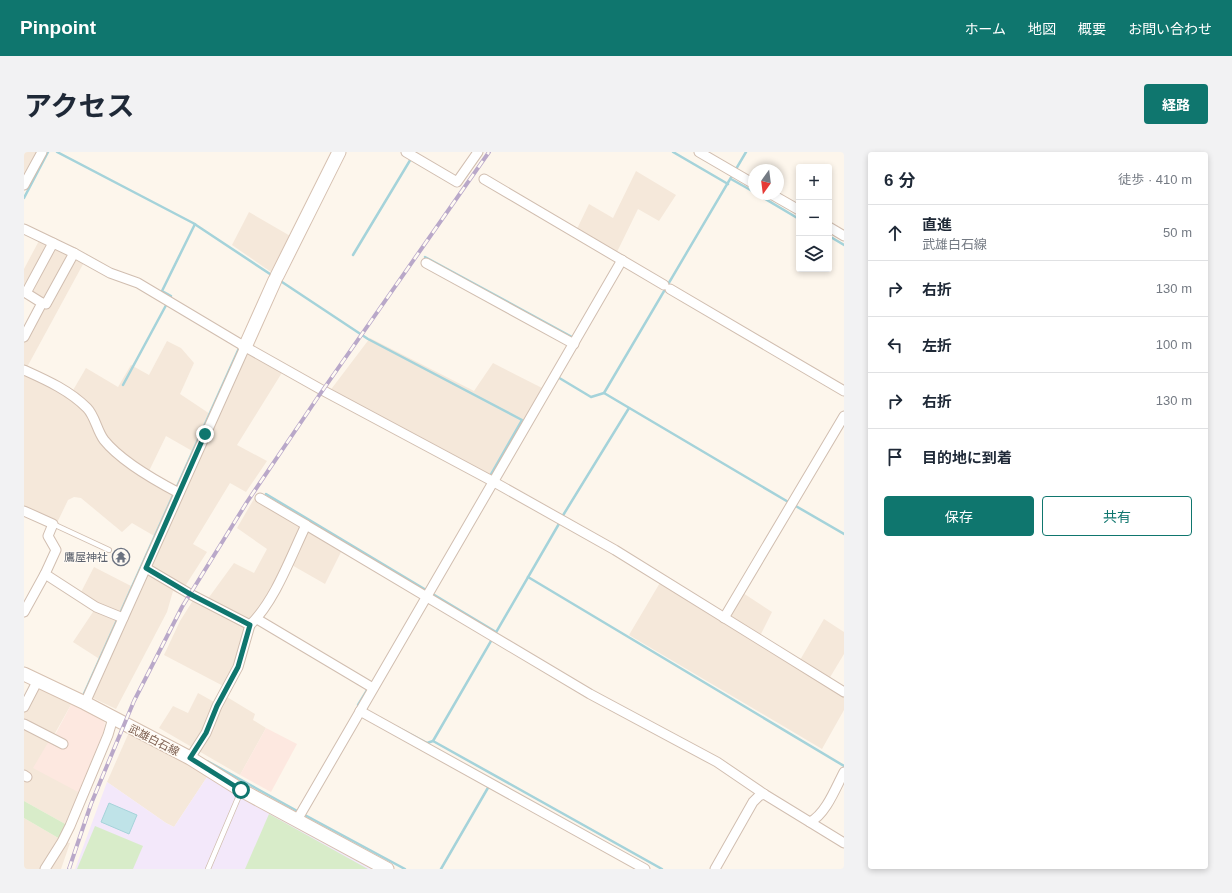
<!DOCTYPE html>
<html lang="ja">
<meta charset="utf-8">
<style>
body{margin:0;font-family:Helvetica,"Noto Sans JP",sans-serif;background:#f2f2f3;color:#1f2937}
.controls{position:absolute;right:12px;top:12px;display:grid;overflow:hidden;border-radius:4px;box-shadow:0 2px 6px #0003}
.controls button{width:36px;height:36px;display:grid;place-items:center;padding:0;border:0;border-bottom:1px solid #e0e1e3;background:#fff;color:#1f2937;font:20px sans-serif}
.compass{position:absolute;left:724px;top:12px;width:36px;height:36px;border-radius:50%;background:#fff;box-shadow:0 2px 6px #0003;rotate:194deg}
.stop{position:absolute;width:12px;height:12px;margin:-9px;border:3px solid #0f766e;border-radius:50%;background:#fff}
.stop.end{background:#0f766e;border-color:#fff;box-shadow:0 1px 4px #0008}
.list{margin:0;padding:0;list-style:none}
h2{display:flex;justify-content:space-between;align-items:center;height:52px;margin:0;padding:0 16px;font-size:17px}
h2 small{font-size:13px;font-weight:400;color:#747a83}
.list li{display:grid;grid-template-columns:26px 1fr auto;gap:12px;align-items:center;box-sizing:border-box;height:56px;padding:0 16px;border-top:1px solid #e0e1e3}
.list b{display:block;font-size:15px;white-space:nowrap}
.list p{margin:0;font-size:13px;white-space:nowrap;color:#747a83}
.list em{font-size:13px;font-style:normal;color:#747a83}
.actions{display:flex;gap:8px;padding:12px 16px}
.actions a{flex:1;padding:9px 0;border:1px solid #0f766e;border-radius:4px;text-align:center;font-size:14px;color:#0f766e}
.actions .main{background:#0f766e;color:#fff}
.icon{flex:none;width:22px;height:22px;fill:none;stroke:currentColor;stroke-width:2;stroke-linecap:round;stroke-linejoin:round}
.map{position:relative;flex:none;width:820px;height:717px;overflow:hidden;border-radius:4px}
header{display:flex;align-items:center;gap:24px;box-sizing:border-box;height:56px;padding:0 20px;background:#0f766e;color:#fff}
header strong{font-size:19px}
nav{display:flex;gap:22px;margin-inline-start:auto;font-size:14px}
.intro{display:flex;align-items:center;justify-content:space-between;box-sizing:border-box;height:96px;padding:0 24px}
h1{margin:0;font-size:28px}
.button{padding:10px 18px;border-radius:4px;background:#0f766e;color:#fff;font-size:14px;font-weight:700}
main{display:flex;gap:24px;padding:0 24px}
aside{flex:1;background:#fff;border-radius:4px;box-shadow:0 2px 6px #0003}
.map>svg:first-child{display:block}
.residential{fill:#f5e8da}
.commercial{fill:#fde8e0}
.education{fill:#f3e8fa}
.green{fill:#d8ecc9}
.water{fill:#bfe3e8;stroke:#a5d3da}
.lines{fill:none;stroke-linecap:round;stroke-linejoin:round}
.stream{stroke:#a5d3da;stroke-width:2.5}
.lane-casing{stroke:#d1beb0;stroke-width:6}
.street-casing{stroke:#d1beb0;stroke-width:11}
.secondary-casing{stroke:#d6c0b0;stroke-width:15}
.lane{stroke:#fff;stroke-width:4.5}
.street{stroke:#fff;stroke-width:9}
.secondary{stroke:#fff;stroke-width:13}
.rail-casing{stroke:#b9a8c9;stroke-width:4}
.rail{stroke:#fffaf3;stroke-width:2.5;stroke-dasharray:8;stroke-linecap:butt}
.route{stroke:#0f766e;stroke-width:5}
.labels{text-anchor:middle;stroke-width:3;stroke-linejoin:round;paint-order:stroke}
.worship-label{font-size:11px;fill:#5b616d;stroke:#fffaf3;text-anchor:end}
.street-label{font-size:11px;fill:#7a5c4d;stroke:#fffaf3}
</style>
<header>
<strong>Pinpoint</strong>
<nav><a>ホーム</a><a>地図</a><a>概要</a><a>お問い合わせ</a></nav>
</header>
<div class="intro"><h1>アクセス</h1><a class="button">経路</a></div>
<main>
<div class="map">
<svg width="820" height="717" viewBox="0 0 820 717">
<rect width="100%" height="100%" fill="#fdf6ec"/>
<g class="residential">
<polygon points="0,0 20,0 0,39"/>
<polygon points="612,19 652,43 635,69 614,57 592,102 552,79 565,52 589,66"/>
<polygon points="225,60 268,85 250,122 208,93"/>
<polygon points="18,83 64,103 2,217 48,240 62,216 94,235 107,213 125,223 143,189 157,196 170,211 156,242 186,262 170,300 142,284 125,319 153,337 132,385 108,371 98,380 57,346 50,345 44,348 31,375 0,361 0,182 17,151 0,144 0,117"/>
<polygon points="346,186 450,239 469,211 520,237 463,331 302,244"/>
<polygon points="225,200 259,219 213,293 243,309 222,340 206,331 169,392 183,400 156,442 149,439 143,460 92,557 69,546 206,236"/>
<polygon points="231,345 318,398 301,432 266,412 228,474 205,537 140,503 156,469 173,442 183,448 210,411 230,421 243,397 213,376"/>
<polygon points="70,415 109,435 77,508 49,490 71,457 54,446"/>
<polygon points="640,424 705,465 719,441 748,460 736,484 776,508 800,467 820,480 820,502 805,527 820,536 820,558 798,597 605,483"/>
<polygon points="11,530 49,549 30,583 56,641 43,673 0,649 0,547"/>
<polygon points="174,541 192,551 198,542 231,562 229,568 242,576 216,623 135,576 149,554 164,561"/>
<polygon points="106,578 185,622 150,675 142,671 83,630"/>
<polygon points="0,666 36,687 16,717 0,717"/>
<polygon points="42,690 46,691 37,717 26,717"/>
</g>
<g class="commercial">
<polygon points="49,549 73,562 81,571 80,578 76,591 56,641 9,616 29,582 31,583"/>
<polygon points="242,576 273,592 247,640 216,623"/>
</g>
<polygon class="education" points="185,622 352,717 51,717 83,630 142,671 150,675"/>
<g class="green">
<polygon points="0,649 43,673 36,687 0,666"/>
<polygon points="245,662 344,717 221,717"/>
<polygon points="71,674 119,694 109,717 53,717"/>
</g>
<polygon class="water" points="85,651 113,663 105,682 77,670"/>
<g class="lines">
<g class="stream">
<polyline points="33,0 169,71 249,124"/>
<polyline points="649,0 704,32"/>
<polyline points="722,0 580,241 766,351"/>
<polyline points="707,27 730,40"/>
<polyline points="733,42 775,67"/>
<polyline points="0,46 24,0"/>
<polyline points="805,84 820,93"/>
<polyline points="329,103 391,0"/>
<polyline points="401,105 548,185 547,187"/>
<polyline points="255,128 344,187 498,268 466,324"/>
<polyline points="532,224 567,245 580,241"/>
<polyline points="99,233 147,144 138,139 171,72"/>
<polyline points="242,342 472,480"/>
<polyline points="770,353 820,382"/>
<polyline points="538,365 605,256"/>
<polyline points="536,370 409,589 638,717"/>
<polyline points="504,425 820,614"/>
<polyline points="59,544 216,194"/>
<polyline points="336,554 334,553 345,535"/>
<polyline points="373,575 403,591 409,589"/>
<polyline points="183,609 275,660"/>
<polyline points="279,662 381,717"/>
<polyline points="417,717 465,634"/>
</g>
<defs>
<g id="lane">
<polyline points="29,372 85,398"/>
<polyline points="184,717 217,639"/>
</g>
<g id="street">
<polyline points="382,0 433,30 454,0"/>
<polyline points="675,0 730,32"/>
<polyline points="460,27 640,133"/>
<polyline points="0,33 18,0"/>
<polyline points="747,42 775,58"/>
<polyline points="805,75 820,84"/>
<polyline points="0,77 50,101 86,121 114,131 218,193 298,238 470,330 591,398 820,540"/>
<polyline points="402,111 550,192"/>
<polyline points="646,137 820,239"/>
<polyline points="18,151 22,152 50,101"/>
<polyline points="0,185 18,151 2,141 29,91"/>
<path d="M0,218C22,228 45,238 63,256C71,264 73,279 80,288C96,308 132,329 155,341"/>
<polyline points="236,346 282,373"/>
<polyline points="0,359 29,372 24,384 32,398 21,422 72,455 99,466"/>
<polyline points="122,416 166,442 226,473 214,515 193,554 182,581 166,606"/>
<polyline points="0,460 21,422"/>
<polyline points="700,466 820,264"/>
<polyline points="233,467 349,536"/>
<path d="M226,473C251,449 267,404 282,373L566,542L693,610L740,642L820,691"/>
<polyline points="61,551 221,195"/>
<polyline points="0,555 14,528"/>
<polyline points="336,559 621,717"/>
<polyline points="0,572 39,592"/>
<polyline points="0,623 3,625"/>
<polyline points="273,668 598,108"/>
<path d="M786,670C802,662 812,635 820,620"/>
<polyline points="21,717 38,690 46,674 84,583 89,566"/>
<polyline points="691,717 729,650 735,644 740,642"/>
</g>
<g id="secondary">
<polyline points="253,124 315,0"/>
<polyline points="221,195 251,128"/>
<polyline points="0,522 61,551 166,606 217,638 363,717"/>
</g>
</defs>
<use href="#lane" class="lane-casing"/>
<use href="#street" class="street-casing"/>
<use href="#secondary" class="secondary-casing"/>
<use href="#lane" class="lane"/>
<use href="#street" class="street"/>
<use href="#secondary" class="secondary"/>
<defs>
<polyline id="rail" points="45,717 67,652 110,549 158,455 223,350 294,245 465,0"/>
</defs>
<use href="#rail" class="rail-casing"/>
<use href="#rail" class="rail"/>
</g>
<g class="lines">
<polyline class="route" points="181,282 122,416 166,442 226,473 214,515 193,554 182,581 166,606 217,638"/>
</g>
<defs>
<symbol id="temple-ring" viewBox="-11 -11 22 22"><circle r="9.5" fill="#fffaf3" stroke="#6b7280" stroke-width="1.5"/><path d="M0-6L5-2H3V0L6.5 2.5H4V6H1.5V3h-3V6H-4V2.5H-6.5L-3 0V-2H-5Z" fill="#6b7280"/></symbol>
</defs>
<g fill-rule="evenodd">
<use href="#temple-ring" x="87" y="395" width="20" height="20"/>
</g>
<g class="labels">
<g class="worship-label">
<text x="84" y="409">鷹屋神社</text>
</g>
<g class="street-label">
<text transform="translate(130 588) rotate(27)" y="4">武雄白石線</text>
</g>
</g>
</svg>
<div class="controls">
<button>+</button>
<button>−</button>
<button><svg class="icon" aria-label="layers" viewBox="0 0 24 24"><path d="M12 4l9 5-9 5-9-5zM3 14l9 5 9-5"/></svg></button>
</div>
<svg class="compass" viewBox="-18 -18 36 36"><path d="M0-13l5 13h-10z" fill="#e53935"/><path d="M0 13l5-13h-10z" fill="#747a83"/></svg>
<div class="stop" style="left:217px;top:638px"></div>
<div class="stop end" style="left:181px;top:282px"></div>
</div>
<aside>
<h2>6 分<small>徒歩 · 410 m</small></h2>
<ul class="list">
<li><svg class="icon" aria-label="ahead" viewBox="0 0 24 24"><path d="M12 20V5M6 11l6-6 6 6"/></svg><div><b>直進</b><p>武雄白石線</p></div><em>50 m</em></li>
<li><svg class="icon" aria-label="right" viewBox="0 0 24 24"><path d="M7 20v-9h11M14 6l5 5-5 5"/></svg><div><b>右折</b></div><em>130 m</em></li>
<li><svg class="icon" aria-label="left" viewBox="0 0 24 24"><path d="M17 20v-9H6M10 6l-5 5 5 5"/></svg><div><b>左折</b></div><em>100 m</em></li>
<li><svg class="icon" aria-label="right" viewBox="0 0 24 24"><path d="M7 20v-9h11M14 6l5 5-5 5"/></svg><div><b>右折</b></div><em>130 m</em></li>
<li><svg class="icon" aria-label="arrive" viewBox="0 0 24 24"><path d="M6 21V4h12l-3 4 3 4H6"/></svg><div><b>目的地に到着</b></div></li>
</ul>
<div class="actions"><a class="main">保存</a><a>共有</a></div>
</aside>
</main>
